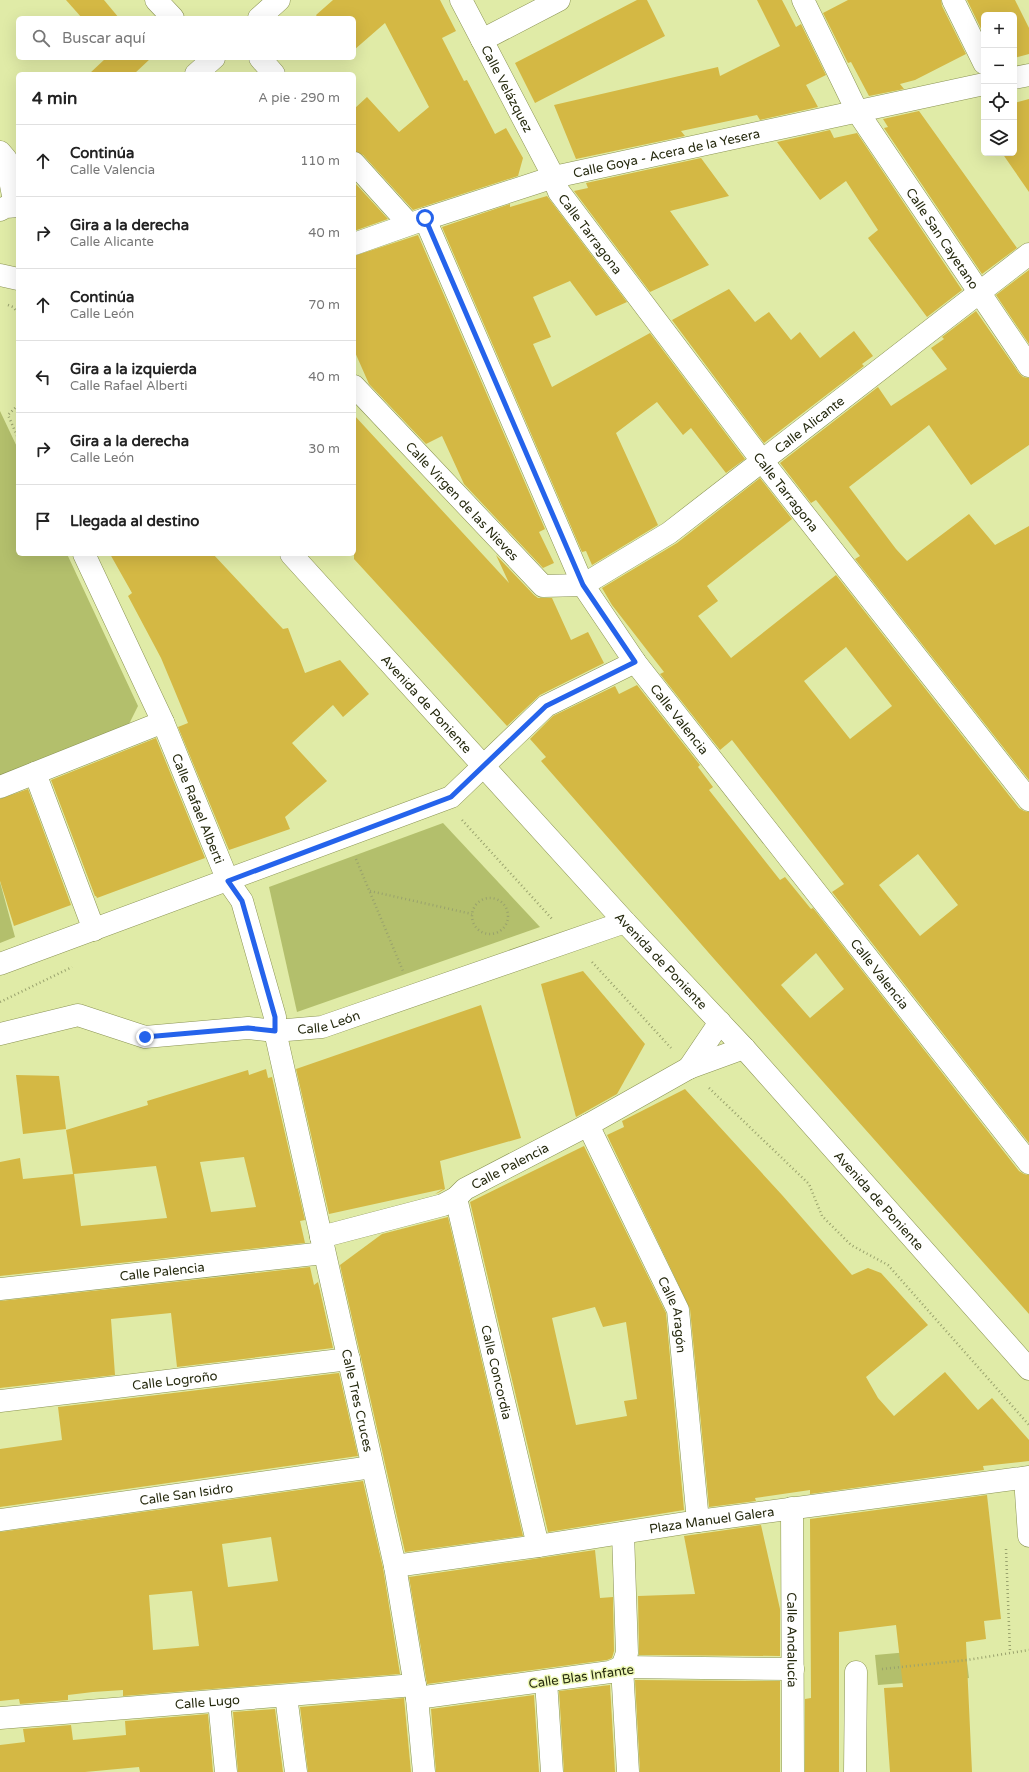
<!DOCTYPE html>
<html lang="es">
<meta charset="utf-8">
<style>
body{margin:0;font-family:"Varela Round",sans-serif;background:#f2f2f2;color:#222}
.controls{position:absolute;right:12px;top:12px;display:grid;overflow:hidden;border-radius:6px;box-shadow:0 4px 16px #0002}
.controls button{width:36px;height:36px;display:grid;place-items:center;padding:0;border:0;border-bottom:1px solid #e0e0e0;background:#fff;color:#222;font:20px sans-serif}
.stop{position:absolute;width:12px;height:12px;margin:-9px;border:3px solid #2563eb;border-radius:50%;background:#fff}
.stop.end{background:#2563eb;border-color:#fff;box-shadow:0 1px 4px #0008}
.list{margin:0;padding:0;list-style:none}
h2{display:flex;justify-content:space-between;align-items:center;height:52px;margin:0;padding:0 16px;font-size:17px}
h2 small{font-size:13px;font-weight:400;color:#767676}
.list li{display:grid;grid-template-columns:26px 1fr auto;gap:12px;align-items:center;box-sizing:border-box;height:72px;padding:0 16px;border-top:1px solid #e0e0e0}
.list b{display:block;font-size:15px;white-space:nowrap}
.list p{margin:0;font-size:13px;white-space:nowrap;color:#767676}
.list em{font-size:13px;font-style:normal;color:#767676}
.icon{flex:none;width:22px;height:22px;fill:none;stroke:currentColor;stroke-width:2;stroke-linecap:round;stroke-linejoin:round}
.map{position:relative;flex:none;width:1029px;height:1772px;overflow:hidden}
.search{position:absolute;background:#fff;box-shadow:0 4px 16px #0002;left:16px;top:16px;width:340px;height:44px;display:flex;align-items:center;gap:10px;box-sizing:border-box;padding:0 14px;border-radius:6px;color:#767676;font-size:15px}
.panel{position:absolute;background:#fff;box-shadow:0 4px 16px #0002;left:16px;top:72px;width:340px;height:484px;border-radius:6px}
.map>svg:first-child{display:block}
.green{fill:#b3bf6c}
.building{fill:#d4b844;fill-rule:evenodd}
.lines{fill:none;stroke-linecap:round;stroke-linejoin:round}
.minor-casing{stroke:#8a9353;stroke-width:23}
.major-casing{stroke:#8a9353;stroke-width:23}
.path{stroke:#99a26d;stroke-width:2.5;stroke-dasharray:1 3;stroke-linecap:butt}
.minor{stroke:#fff;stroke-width:22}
.major{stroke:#fff;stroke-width:22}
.route{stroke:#2563eb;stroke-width:5}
.labels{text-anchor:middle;stroke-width:3;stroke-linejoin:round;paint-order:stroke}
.street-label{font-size:13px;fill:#262a0f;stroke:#edf8b4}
</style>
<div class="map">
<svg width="1029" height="1772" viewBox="0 0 1029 1772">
<rect width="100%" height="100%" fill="#e0eba7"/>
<g class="green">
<polygon points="0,411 18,449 18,554 67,554 138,706 128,726 0,776"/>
<polygon points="443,823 540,927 297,1012 269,887"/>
<polygon points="0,882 15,937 0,943"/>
<polygon points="965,1647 969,1678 878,1685 875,1655"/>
</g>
<g class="building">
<polygon points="66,0 104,0 119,18 82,18"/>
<polygon points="333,0 440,0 456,31 442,38 464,81 467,80 495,134 506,128 523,158 518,176 413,210 363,155 354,151 354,109 367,97 399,132 429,107 385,23 354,50 354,18 318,18 316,15"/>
<polygon points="637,0 647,0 665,36 535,103 515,63"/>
<polygon points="757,0 782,0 796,27 801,24 826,75 806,85 818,107 760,120 757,115 681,131 685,136 576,159 554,105 718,67 720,76 780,46"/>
<polygon points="848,0 941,0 942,6 966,54 915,80 900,84 904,89 869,96 851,62 848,63 823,13"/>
<polygon points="967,0 1015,0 1029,28 1029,54 1014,58 1014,15 984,15 984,35"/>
<polygon points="106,58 151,58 134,74 89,74"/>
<polygon points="1029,99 1029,192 1002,153 1014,153 1014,103"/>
<polygon points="919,111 1017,248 982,274 884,128 888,127 883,119"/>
<polygon points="830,130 834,138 857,133 962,290 927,317 868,238 878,230 846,181 820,200 777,142"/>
<polygon points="701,158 729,196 670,211 709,265 650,292 574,191 588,188 586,183"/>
<polygon points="354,182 388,219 354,231"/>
<polygon points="547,196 627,302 596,316 570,281 533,297 551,337 533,344 552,387 650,333 745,459 726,473 691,428 683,435 657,402 616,433 658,525 592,565 586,551 582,552 442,227 510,204 510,207"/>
<polygon points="418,235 545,529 539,532 554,563 543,568 464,484 442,436 426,444 369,384 354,350 354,256"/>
<polygon points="1029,270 1029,344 996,295"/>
<polygon points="729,289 755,322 769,312 791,340 800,332 820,358 854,331 873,356 862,364 864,366 764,443 672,320"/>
<polygon points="976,311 1019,373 1023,377 1029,378 1029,445 971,485 929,425 849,487 896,549 907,561 969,514 995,545 1029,526 1029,780 855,559 860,556 842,533 816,500 811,503 780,463 878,387 891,406 947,369 931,348 944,339 942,337"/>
<polygon points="354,415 509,583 496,555 534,595 538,598 552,598 571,640 588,632 604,663 540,695 507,726 354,559"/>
<path d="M760,478L792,519L707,586L718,601L698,616L731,658L836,575L1019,808L1024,811L1029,812V1143L832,892L844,884L732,740L720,750L660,674L664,672L612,605L602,588L677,543ZM846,647L892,706L850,739L804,681ZM918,854L958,905L920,936L879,885Z"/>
<polygon points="110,554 213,554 283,629 288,628 305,673 340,660 369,694 343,717 333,705 292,743 327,781 285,817 290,829 229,850 178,727 188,723 174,689 161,658 128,596 132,593"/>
<path d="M637,685L700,765L698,767L713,787L709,790L780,880L785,877L811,909L813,908L1019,1171L1024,1174L1029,1175V1314L715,960L541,761L546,757L530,739L553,716L615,686L619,694ZM816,953L844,989L810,1018L781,985Z"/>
<polygon points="156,738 205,858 97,898 96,896 95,896 51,780"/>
<polygon points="28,789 71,905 14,926 0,881 0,799"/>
<polygon points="583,971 645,1044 617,1094 576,1117 541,984"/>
<polygon points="481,1005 521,1138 440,1161 445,1189 438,1193 435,1194 443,1189 329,1214 296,1069"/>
<path d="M266,1069L268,1078L272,1077L305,1220L300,1221L305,1243L0,1276V1162L20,1158L23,1179L73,1174L66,1130L148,1105L147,1101L248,1070L249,1075ZM244,1157L256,1207L211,1212L200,1162ZM156,1166L167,1218L81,1226L74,1174Z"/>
<polygon points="16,1075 59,1076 66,1129 23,1134"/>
<polygon points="685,1089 782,1195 852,1275 868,1268 881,1273 928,1325 866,1377 878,1398 894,1416 945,1372 978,1410 992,1398 1029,1440 1029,1461 983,1466 984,1470 810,1494 810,1490 755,1498 756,1501 709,1507 690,1309 607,1135 624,1127 622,1121"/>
<path d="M584,1146L666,1313L684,1510L548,1532L470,1202ZM595,1307L603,1327L626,1322L637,1399L624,1401L627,1416L576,1425L552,1318Z"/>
<polygon points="448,1217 523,1536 405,1552 340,1265 382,1234"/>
<polygon points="310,1267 314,1285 318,1282 333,1348 177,1367 171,1313 111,1319 115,1375 0,1388 0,1301"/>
<polygon points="339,1373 358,1456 0,1507 0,1449 62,1440 58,1407"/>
<path d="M363,1481L383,1568L400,1674L123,1696V1690L93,1692L68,1695V1700L20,1704L19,1699L0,1701V1532ZM271,1537L278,1581L228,1587L222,1544ZM192,1591L199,1646L153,1650L149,1595Z"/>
<polygon points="987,1495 1001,1619 984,1621 986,1639 966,1642 972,1772 890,1772 884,1688 903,1687 896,1625 839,1632 839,1772 805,1772 805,1699 811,1698 810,1519"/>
<polygon points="761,1525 780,1609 780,1656 639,1655 638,1596 695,1594 684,1536"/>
<polygon points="595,1550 600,1598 613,1597 614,1651 612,1658 607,1660 427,1684 409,1577"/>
<polygon points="635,1680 780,1681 780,1772 640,1772"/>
<polygon points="610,1685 615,1772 564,1772 559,1691"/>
<polygon points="534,1695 539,1772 436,1772 431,1709"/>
<polygon points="404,1698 411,1772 308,1772 300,1707"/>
<polygon points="275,1709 283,1772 238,1772 233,1712"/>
<polygon points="208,1714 213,1772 140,1772 139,1767 85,1772 0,1772 0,1745 25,1742 23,1729 71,1725 73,1740 126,1735 125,1721"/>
</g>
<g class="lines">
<defs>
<g id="minor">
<polyline points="156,0 173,18"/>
<path id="s1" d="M461,0L549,168L559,192L763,462L1029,800"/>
<path id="s2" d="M803,0L857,111L1029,366"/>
<polyline points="953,0 984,63"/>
<polyline points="259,18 279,0"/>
<polyline points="482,40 559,0"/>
<polyline points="260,58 274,74"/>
<polyline points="196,74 214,58"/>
<polyline points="1014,78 1029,75"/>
<polyline points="0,152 6,159 15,206"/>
<polyline points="354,163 409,224"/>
<path id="s3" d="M425,219L583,585L635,662L1029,1163"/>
<path id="s4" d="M354,244L425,219L554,177L984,84"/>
<path id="s5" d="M354,386L543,586L583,585L669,533L1029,254"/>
<path id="s6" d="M84,554L163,722L228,881L242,901L275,1017V1031L395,1566L417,1698L424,1772"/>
<polyline points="35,773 94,930"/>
<polyline points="0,787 163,722"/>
<polyline points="0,964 451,797 546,706 635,662"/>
<path id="s7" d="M0,1034L78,1015L145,1037L248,1028L275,1031L322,1027L625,922"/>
<polyline points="689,1068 720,1022"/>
<path id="s8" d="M588,1125L678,1310L698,1521"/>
<path id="s9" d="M456,1198L538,1546"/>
<path id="s10" d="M321,1237L443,1205L456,1198L465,1189L588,1125L689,1068L744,1048"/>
<path id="s11" d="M0,1289L324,1253"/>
<path id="s12" d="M0,1401L349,1359"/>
<polyline points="1025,1478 1029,1536"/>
<path id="s13" d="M792,1508L793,1772"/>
<path id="s14" d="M0,1520L372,1467"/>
<polyline points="623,1533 627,1653 622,1667 628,1772"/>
<path id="s15" d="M395,1566L538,1546L698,1521L1029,1477"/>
<polyline points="546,1681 552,1772"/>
<polyline points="286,1696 296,1772"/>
<polyline points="417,1698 610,1672 622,1667 793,1669"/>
<polyline points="219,1701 226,1772"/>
<path id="s16" d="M0,1718L415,1685"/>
<polyline points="855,1772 856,1672"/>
</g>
<g id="major">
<polyline points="0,210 6,207 18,206"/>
<polyline points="0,275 18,279"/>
<path id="s17" d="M291,554L625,922L744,1048L1029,1369"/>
</g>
</defs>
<use href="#minor" class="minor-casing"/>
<use href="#major" class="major-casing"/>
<g class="path">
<polyline points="8,305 13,307 18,313"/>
<polyline points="18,405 8,415 18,438"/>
<polyline points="462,820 553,920"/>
<polyline points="356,859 403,971"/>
<polyline points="370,891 472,914"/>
<circle cx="490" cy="916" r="18"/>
<polyline points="592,962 671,1048"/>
<polyline points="0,1002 72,967"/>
<polyline points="709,1088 809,1184 822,1216 851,1245 888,1265 1029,1425"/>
<polyline points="1006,1549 1010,1652"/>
<polyline points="882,1669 967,1660 1029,1650"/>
</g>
<use href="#minor" class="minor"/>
<use href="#major" class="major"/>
</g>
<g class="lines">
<polyline class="route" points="145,1037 248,1028 275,1031 275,1017 242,901 228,881 451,797 546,706 635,662 583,585 425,218"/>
</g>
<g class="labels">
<g class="street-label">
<text dy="5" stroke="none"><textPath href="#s1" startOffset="100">Calle Velázquez</textPath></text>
<text dy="5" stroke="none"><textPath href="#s4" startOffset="326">Calle Goya - Acera de la Yesera</textPath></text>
<text dy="5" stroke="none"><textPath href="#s1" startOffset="268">Calle Tarragona</textPath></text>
<text dy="5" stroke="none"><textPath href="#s2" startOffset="277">Calle San Cayetano</textPath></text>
<text dy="5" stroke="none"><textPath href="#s5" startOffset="593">Calle Alicante</textPath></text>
<text dy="5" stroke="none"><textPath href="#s1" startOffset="592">Calle Tarragona</textPath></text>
<text dy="5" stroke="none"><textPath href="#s5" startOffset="158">Calle Virgen de las Nieves</textPath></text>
<text dy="5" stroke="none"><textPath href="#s17" startOffset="202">Avenida de Poniente</textPath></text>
<text dy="5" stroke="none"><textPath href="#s3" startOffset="564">Calle Valencia</textPath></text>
<text dy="5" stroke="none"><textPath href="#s6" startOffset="279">Calle Rafael Alberti</textPath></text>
<text dy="5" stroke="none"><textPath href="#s17" startOffset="550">Avenida de Poniente</textPath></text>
<text dy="5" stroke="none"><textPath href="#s3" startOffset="888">Calle Valencia</textPath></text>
<text dy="5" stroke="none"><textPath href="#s7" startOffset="336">Calle León</textPath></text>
<text dy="5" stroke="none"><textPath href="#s10" startOffset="204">Calle Palencia</textPath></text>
<text dy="5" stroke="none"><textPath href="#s17" startOffset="874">Avenida de Poniente</textPath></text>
<text dy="5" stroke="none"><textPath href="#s11" startOffset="163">Calle Palencia</textPath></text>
<text dy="5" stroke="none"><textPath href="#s8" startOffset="209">Calle Aragón</textPath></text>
<text dy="5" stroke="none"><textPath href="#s9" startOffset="179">Calle Concordia</textPath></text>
<text dy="5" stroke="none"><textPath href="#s12" startOffset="176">Calle Logroño</textPath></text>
<text dy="5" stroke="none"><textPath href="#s6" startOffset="895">Calle Tres Cruces</textPath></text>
<text dy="5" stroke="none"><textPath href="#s14" startOffset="188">Calle San Isidro</textPath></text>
<text dy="5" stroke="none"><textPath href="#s15" startOffset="320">Plaza Manuel Galera</textPath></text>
<text dy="5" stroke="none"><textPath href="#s13" startOffset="132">Calle Andalucía</textPath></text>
<text transform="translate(581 1676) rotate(-8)" y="5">Calle Blas Infante</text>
<text dy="5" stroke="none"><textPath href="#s16" startOffset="208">Calle Lugo</textPath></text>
</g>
</g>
</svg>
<div class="controls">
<button>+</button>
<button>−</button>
<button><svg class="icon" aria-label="locate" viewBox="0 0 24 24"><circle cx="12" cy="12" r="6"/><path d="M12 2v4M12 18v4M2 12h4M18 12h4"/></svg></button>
<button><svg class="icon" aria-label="layers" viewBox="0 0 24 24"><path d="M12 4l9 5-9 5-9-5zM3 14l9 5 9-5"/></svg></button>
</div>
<div class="stop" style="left:425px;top:218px"></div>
<div class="stop end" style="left:145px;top:1037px"></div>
<div class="search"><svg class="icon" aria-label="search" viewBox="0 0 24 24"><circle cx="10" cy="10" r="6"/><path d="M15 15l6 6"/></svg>Buscar aquí</div>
<section class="panel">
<h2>4 min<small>A pie · 290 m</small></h2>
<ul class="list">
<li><svg class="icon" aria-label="ahead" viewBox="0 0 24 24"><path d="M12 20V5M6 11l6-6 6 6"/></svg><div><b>Continúa</b><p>Calle Valencia</p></div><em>110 m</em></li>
<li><svg class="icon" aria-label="right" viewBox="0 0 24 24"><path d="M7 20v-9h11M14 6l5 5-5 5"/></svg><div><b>Gira a la derecha</b><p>Calle Alicante</p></div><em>40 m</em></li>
<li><svg class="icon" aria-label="ahead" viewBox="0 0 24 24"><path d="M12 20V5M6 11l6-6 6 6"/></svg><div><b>Continúa</b><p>Calle León</p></div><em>70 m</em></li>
<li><svg class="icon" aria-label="left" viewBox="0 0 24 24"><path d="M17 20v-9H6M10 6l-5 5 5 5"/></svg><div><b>Gira a la izquierda</b><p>Calle Rafael Alberti</p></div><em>40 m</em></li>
<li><svg class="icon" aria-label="right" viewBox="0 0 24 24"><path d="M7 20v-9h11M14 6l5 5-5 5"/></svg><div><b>Gira a la derecha</b><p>Calle León</p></div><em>30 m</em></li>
<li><svg class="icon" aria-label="arrive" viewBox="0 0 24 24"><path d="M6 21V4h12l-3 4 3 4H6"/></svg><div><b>Llegada al destino</b></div></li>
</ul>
</section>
</div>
